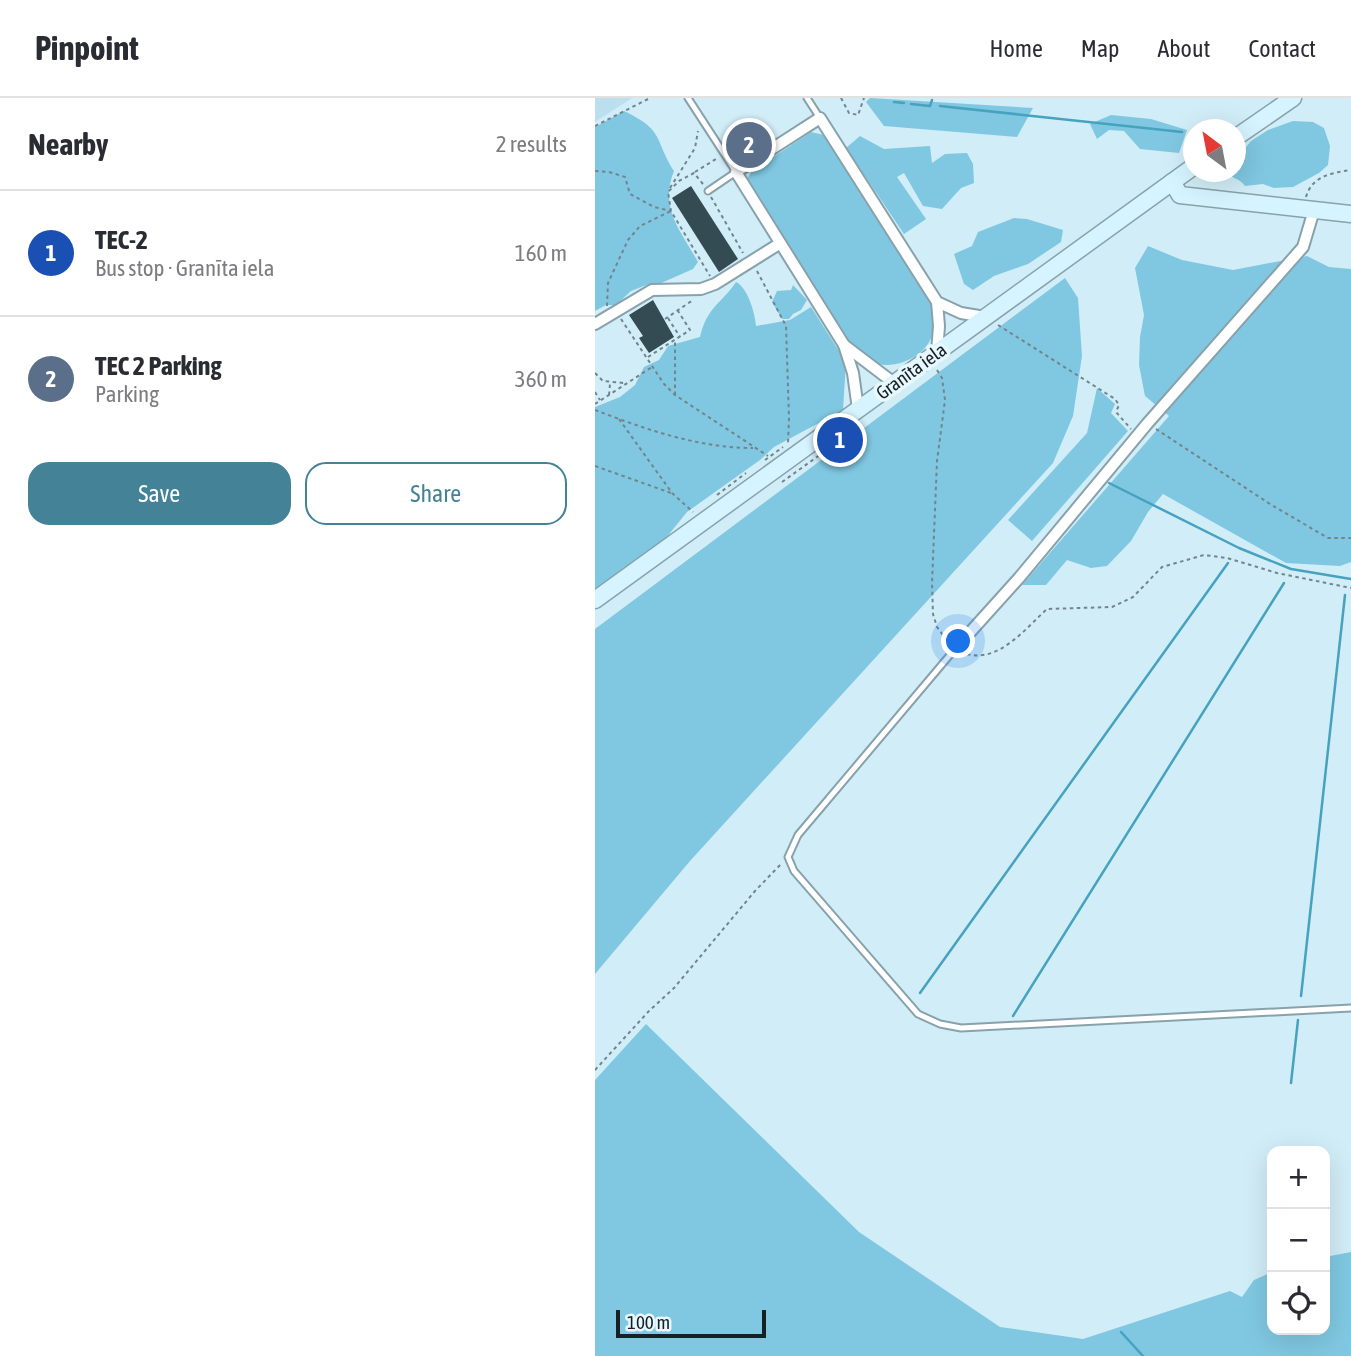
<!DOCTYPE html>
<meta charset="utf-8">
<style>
body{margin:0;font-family:"Asap Condensed",sans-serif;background:#f7f7f7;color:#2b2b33}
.controls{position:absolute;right:21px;bottom:21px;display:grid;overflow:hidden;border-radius:14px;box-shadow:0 7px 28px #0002}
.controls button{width:63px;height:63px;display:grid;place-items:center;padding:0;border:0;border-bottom:2px solid #e1e1e2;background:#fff;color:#2b2b33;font:35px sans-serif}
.compass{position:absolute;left:588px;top:21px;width:63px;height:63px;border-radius:50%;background:#fff;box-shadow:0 7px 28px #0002;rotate:328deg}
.scale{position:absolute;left:21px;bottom:18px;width:150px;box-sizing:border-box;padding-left:7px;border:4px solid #172125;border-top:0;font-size:19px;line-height:24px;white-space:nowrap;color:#172125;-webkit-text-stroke:5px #e7f8fe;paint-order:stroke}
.you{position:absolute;left:364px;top:544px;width:24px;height:24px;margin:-18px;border:5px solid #fff;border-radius:50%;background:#1a73e8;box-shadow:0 0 0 10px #1a73e833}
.badge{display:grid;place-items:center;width:46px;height:46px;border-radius:50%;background:#448298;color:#fff;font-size:23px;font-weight:700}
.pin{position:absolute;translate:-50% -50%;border:4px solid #fff;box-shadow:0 2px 7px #0006}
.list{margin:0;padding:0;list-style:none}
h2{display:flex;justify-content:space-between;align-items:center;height:91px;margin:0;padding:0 28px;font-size:30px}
h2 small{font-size:23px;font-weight:400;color:#7c7c81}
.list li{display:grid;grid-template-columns:46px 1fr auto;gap:21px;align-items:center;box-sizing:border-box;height:126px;padding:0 28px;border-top:2px solid #e1e1e2}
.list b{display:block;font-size:26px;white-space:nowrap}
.list p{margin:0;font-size:23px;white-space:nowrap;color:#7c7c81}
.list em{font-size:23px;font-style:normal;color:#7c7c81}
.actions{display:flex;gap:14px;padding:21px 28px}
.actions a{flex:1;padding:16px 0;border:2px solid #448298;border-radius:21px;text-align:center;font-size:24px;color:#448298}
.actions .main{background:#448298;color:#fff}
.icon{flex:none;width:38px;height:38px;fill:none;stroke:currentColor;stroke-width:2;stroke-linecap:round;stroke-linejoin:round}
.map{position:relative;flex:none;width:756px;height:1258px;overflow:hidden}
header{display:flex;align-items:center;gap:42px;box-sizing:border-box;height:98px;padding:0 35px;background:#fff;border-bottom:2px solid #e1e1e2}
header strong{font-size:33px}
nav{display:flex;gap:38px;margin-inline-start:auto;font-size:24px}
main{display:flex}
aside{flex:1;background:#fff}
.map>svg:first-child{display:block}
.built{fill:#bcdfed}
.green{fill:#80c8e2}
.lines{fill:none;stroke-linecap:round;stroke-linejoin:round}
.stream{stroke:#46a2bf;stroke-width:2.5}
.building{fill:#344b53}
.lane-casing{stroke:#88a2ac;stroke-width:9}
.street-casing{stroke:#88a2ac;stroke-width:14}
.secondary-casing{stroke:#88a2ac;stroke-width:19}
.path{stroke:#72858c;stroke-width:2;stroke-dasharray:3.5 3.5;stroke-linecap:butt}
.lane{stroke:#fff;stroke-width:5}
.street{stroke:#fff;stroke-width:10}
.secondary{stroke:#d6f4ff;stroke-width:16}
.labels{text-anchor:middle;stroke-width:7;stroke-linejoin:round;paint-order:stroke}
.street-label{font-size:19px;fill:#172125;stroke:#e7f8fe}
</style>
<header>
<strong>Pinpoint</strong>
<nav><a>Home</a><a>Map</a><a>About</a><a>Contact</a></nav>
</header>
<main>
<aside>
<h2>Nearby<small>2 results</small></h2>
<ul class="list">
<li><span class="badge" style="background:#1a4fb4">1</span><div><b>TEC-2</b><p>Bus stop · Granīta iela</p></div><em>160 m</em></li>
<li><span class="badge" style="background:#5c6f8a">2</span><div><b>TEC 2 Parking</b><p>Parking</p></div><em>360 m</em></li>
</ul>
<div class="actions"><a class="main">Save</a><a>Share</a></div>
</aside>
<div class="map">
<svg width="756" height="1258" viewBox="0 0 756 1258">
<rect width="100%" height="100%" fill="#d1edf7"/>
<polygon class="built" points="0,0 37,0 0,24"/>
<g class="green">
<polygon points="275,0 438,10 422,39 289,28 271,4"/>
<path d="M29,13C70,33 58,39 79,73C64,110 86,133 103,164L98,171L64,186H54L36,193L21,207H11L0,213V29Z"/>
<polygon points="516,17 556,21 592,32 584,55 545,51 529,33 514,32 502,41 495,26"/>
<path d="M698,23L718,24L729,30L735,48L733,67L724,75L698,89L679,90L668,86L650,88C645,80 637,81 632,74H640L641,61L656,43L673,32Z"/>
<path d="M216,34L229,37L233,41L336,205C341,225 341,244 322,257C309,266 289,271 276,263C245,243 227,203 208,173C189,144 169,116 153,86L152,81L157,73Z"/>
<polygon points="265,38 289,51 335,48 337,65 350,56 372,55 378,66 379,85 366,90 347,111 328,108 309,75 302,79 331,121 309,136 251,50"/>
<polygon points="419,120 432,121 468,132 466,144 433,166 399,178 378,192 369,186 359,156 377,148 383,134"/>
<polygon points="553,148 587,162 638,172 712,158 734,169 756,171 756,464 745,468 691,465 568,396 553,414 536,443 512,468 496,470 472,462 451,487 427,487 574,318 550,298 544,267 545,239 549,217 540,170"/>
<polygon points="470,180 483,200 487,258 478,318 458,365 95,763 0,876 0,531"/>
<path d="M141,184C153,190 160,215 161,228L195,222L216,209L251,264L248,312L179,349L165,362L92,414L71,440L0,491V309L25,299L40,287L49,269L64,262L73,248L105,239C112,209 126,206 141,184Z"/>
<polygon points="198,187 212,202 206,212 198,216 194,221 187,221 177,204 182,193 196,192"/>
<polygon points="502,290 520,306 516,315 533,333 437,443 413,422 492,335"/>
<polygon points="51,926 264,1134 405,1229 488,1241 635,1193 647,1199 659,1182 677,1174 677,1232 730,1232 730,1159 756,1154 756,1258 0,1258 0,982"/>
</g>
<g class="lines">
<g class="stream">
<polyline points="299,4 309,5"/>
<polyline points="316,6 335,8 337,2"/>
<polyline points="345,8 587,34"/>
<polyline points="514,385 644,450 696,471 756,481"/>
<polyline points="325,895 633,465"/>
<polyline points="706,898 750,497"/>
<polyline points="418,918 689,485"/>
<polyline points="696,985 703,922"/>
<polyline points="526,1234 548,1258"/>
</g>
</g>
<g class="building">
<polygon points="96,88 143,161 124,174 77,100"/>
<polygon points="58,202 79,239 54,255 44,240 48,238 34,217"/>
</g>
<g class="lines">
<defs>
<g id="lane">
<polyline points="93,0 141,74 113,93"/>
<polyline points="212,0 225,20"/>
<polyline points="360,551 203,737 193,759 199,773 323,916 345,926 366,930 756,910"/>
</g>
<g id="street">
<polyline points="342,204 366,215 390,219"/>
<polyline points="0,226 57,192 106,191 120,186 184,146"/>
<polyline points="249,247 258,275 263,311"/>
<polyline points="299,285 249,247 141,74 225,20 342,204 344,228 342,254"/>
<polyline points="360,551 424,480 552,326 708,149 719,112"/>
</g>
<g id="secondary">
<polyline points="640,40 698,0"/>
<polyline points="577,84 585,97 756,116"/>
<polyline points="0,502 598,69"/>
</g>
</defs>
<use href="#lane" class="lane-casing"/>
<use href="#street" class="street-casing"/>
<use href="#secondary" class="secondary-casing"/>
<g class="path">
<polyline points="246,0 254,15 263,17 269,0"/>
<polyline points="0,28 55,0"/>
<polyline points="0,73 14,74 30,79 35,96 59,109 76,113"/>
<polyline points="100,74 121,61"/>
<polyline points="108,86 99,75 84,83 73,94 76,113 115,178"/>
<polyline points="75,90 100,50 103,33"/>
<polyline points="116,99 148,155"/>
<path d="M711,99C717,78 736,75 756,72"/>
<polyline points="162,173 191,228 194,320 193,345"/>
<polyline points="12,208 13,185 33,142 45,128 76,113"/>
<polyline points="73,220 85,239"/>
<polyline points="26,221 69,286 80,297 173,358"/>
<polyline points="70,221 98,202"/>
<polyline points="403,227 520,301 524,307 521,314 536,331"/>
<polyline points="53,259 95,232 83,213"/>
<polyline points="342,272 347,280 350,302 342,363 337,485 338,516 342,529 353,544"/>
<polyline points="0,275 8,283 29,285"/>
<polyline points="0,294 5,302"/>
<polyline points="14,297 15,286"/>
<polyline points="80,297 80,243"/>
<polyline points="0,306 57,269"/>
<path d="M0,312C50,331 103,350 158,350"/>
<polyline points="24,321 77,395 98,414"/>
<polyline points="561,331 675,406 733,440 756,440"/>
<polyline points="170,362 188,349"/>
<polyline points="0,368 76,395"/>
<polyline points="187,384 240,346"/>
<polyline points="122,397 151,375"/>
<path d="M372,556C404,565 431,530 452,511L517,509L538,499L567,469L609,457L632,460L682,475L756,490"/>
<polyline points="0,972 54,913 79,890 160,793 187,765"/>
</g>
<use href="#lane" class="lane"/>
<use href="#street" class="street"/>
<use href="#secondary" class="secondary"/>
</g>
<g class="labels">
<g class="street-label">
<text transform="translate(316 273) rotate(-36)" y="7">Granīta iela</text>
</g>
</g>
</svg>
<div class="controls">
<button>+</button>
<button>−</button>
<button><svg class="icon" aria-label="locate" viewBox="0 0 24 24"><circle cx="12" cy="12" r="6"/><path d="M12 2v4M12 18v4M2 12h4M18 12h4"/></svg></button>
</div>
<svg class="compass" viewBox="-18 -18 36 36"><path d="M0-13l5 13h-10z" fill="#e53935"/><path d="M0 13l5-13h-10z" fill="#7c7c81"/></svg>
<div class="scale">100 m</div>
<div class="you"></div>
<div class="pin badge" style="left:245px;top:342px;background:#1a4fb4">1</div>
<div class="pin badge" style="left:154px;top:47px;background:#5c6f8a">2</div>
</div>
</main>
